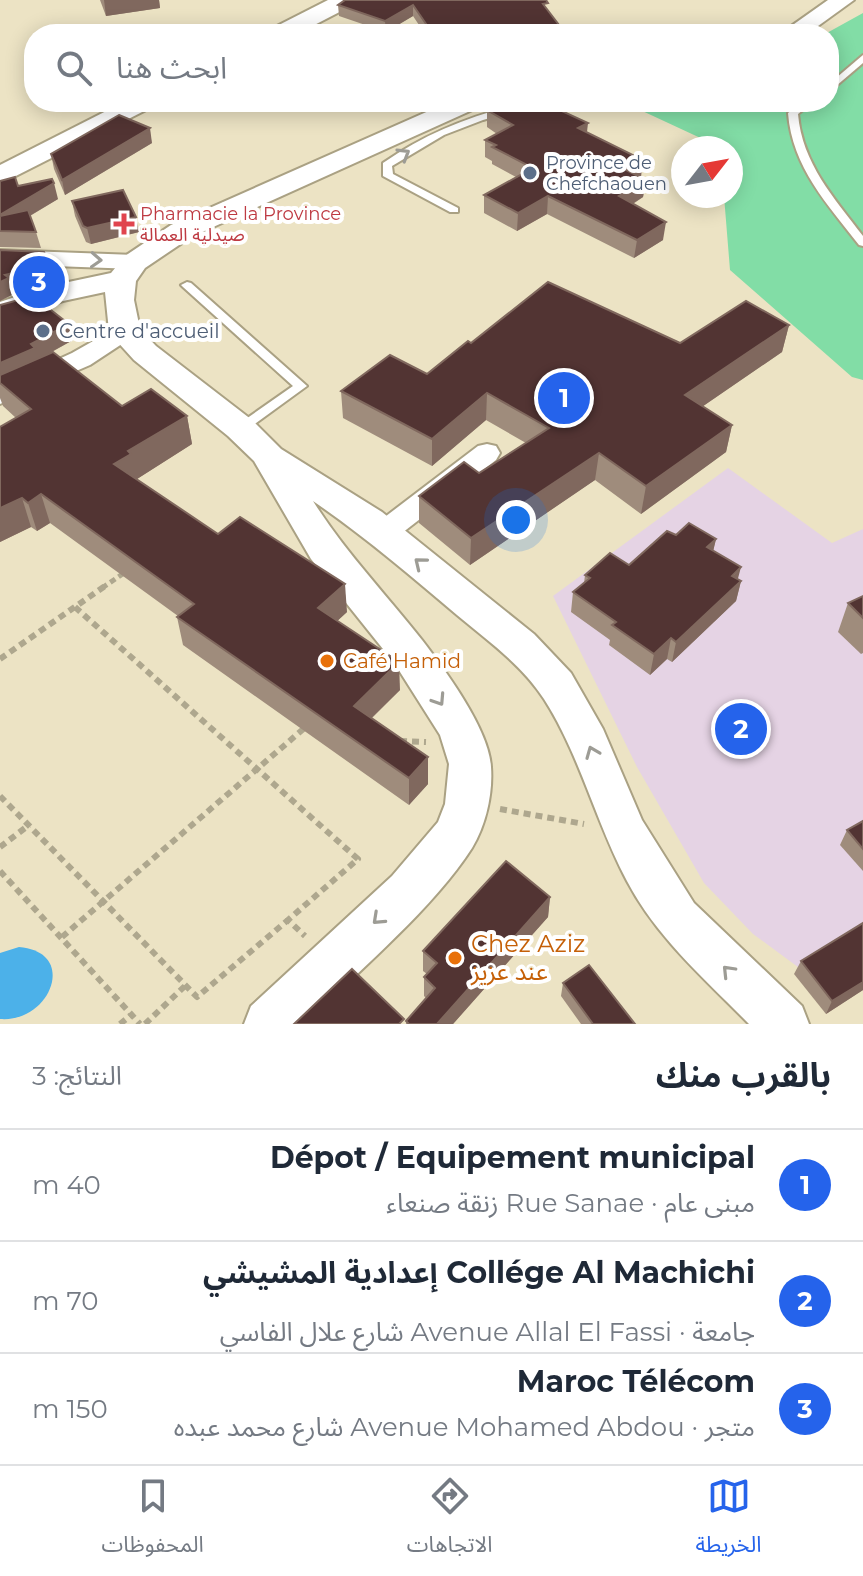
<!DOCTYPE html>
<html lang="ar">
<meta charset="utf-8">
<style>
body{margin:0;font-family:Montserrat,"Noto Sans Arabic",sans-serif;background:#f2f2f3;color:#1f2937;direction:rtl}
.compass{position:absolute;left:671px;top:136px;width:72px;height:72px;border-radius:50%;background:#fff;box-shadow:0 4px 20px #0003;rotate:59deg}
.you{position:absolute;left:516px;top:520px;width:28px;height:28px;margin:-20px;border:6px solid #fff;border-radius:50%;background:#1a73e8;box-shadow:0 0 0 12px #1a73e833}
.badge{display:grid;place-items:center;width:52px;height:52px;border-radius:50%;background:#2563eb;color:#fff;font-size:26px;font-weight:700}
.pin{position:absolute;translate:-50% -50%;border:4px solid #fff;box-shadow:0 2px 8px #0006}
.list{margin:0;padding:0;list-style:none}
h2{display:flex;justify-content:space-between;align-items:center;height:104px;margin:0;padding:0 32px;font-size:34px}
h2 small{font-size:26px;font-weight:400;color:#747a83}
.list li{display:grid;grid-template-columns:52px 1fr auto;gap:24px;align-items:center;box-sizing:border-box;height:112px;padding:0 32px;border-top:2px solid #e0e1e3}
.list b{display:block;font-size:30px;white-space:nowrap}
.list p{margin:0;font-size:26px;white-space:nowrap;color:#747a83}
.list em{font-size:26px;font-style:normal;color:#747a83}
.icon{flex:none;width:44px;height:44px;fill:none;stroke:currentColor;stroke-width:2;stroke-linecap:round;stroke-linejoin:round}
.map{position:relative;flex:none;width:863px;height:1024px;overflow:hidden;direction:ltr}
.search{position:absolute;background:#fff;box-shadow:0 4px 20px #0003;left:24px;right:24px;top:24px;height:88px;display:flex;align-items:center;gap:20px;box-sizing:border-box;padding:0 28px;border-radius:32px;color:#747a83;font-size:30px}
.sheet{height:440px;background:#fff}
nav{display:flex;justify-content:space-around;align-items:center;box-sizing:border-box;height:112px;border-top:2px solid #e0e1e3;background:#fff;font-size:22px;color:#747a83}
nav a{display:grid;justify-items:center;gap:4px}
nav .on{color:#2563eb}
.map>svg:first-child{display:block}
.education{fill:#e5d3e4}
.green{fill:#82dda6}
.water{fill:#4cb1e9}
.lines{fill:none;stroke-linecap:round;stroke-linejoin:round}
.service-casing{stroke:#aaa183;stroke-width:4}
.minor-casing{stroke:#aaa183;stroke-width:4}
.tertiary-casing{stroke:#aaa183;stroke-width:4}
.path-far1{stroke:#aea78e;stroke-width:5;stroke-dasharray:6 4;stroke-linecap:butt}
.path{stroke:#aea78e;stroke-width:6;stroke-dasharray:7 5;stroke-linecap:butt}
.service{fill:#fff;fill-rule:evenodd}
.minor{fill:#fff;fill-rule:evenodd}
.tertiary{fill:#fff;fill-rule:evenodd}
.wall{fill:#9f8c7c}
.shaded-wall{fill:#80685e}
.building{fill:#523433;stroke:#80685e;stroke-width:2}
.oneway{stroke:#9d9c95}
.service-dot{fill:#5c6f8a;stroke:#fff;stroke-width:3}
.health-dot{fill:#e0444e;stroke:#fff;stroke-width:3}
.food-dot{fill:#e8710a;stroke:#fff;stroke-width:3}
.labels{text-anchor:middle;stroke-width:8;stroke-linejoin:round;paint-order:stroke}
.far-service-label{font-size:18px;fill:#4e5e75;stroke:#fff;text-anchor:start}
.far-health-label{font-size:18px;fill:#be3a42;stroke:#fff;text-anchor:start}
.service-label{font-size:20px;fill:#4e5e75;stroke:#fff;text-anchor:start}
.food-label{font-size:20px;fill:#c56008;stroke:#fff;text-anchor:start}
.near-food-label{font-size:24px;fill:#c56008;stroke:#fff;text-anchor:start}
</style>
<div class="map">
<svg width="863" height="1024" viewBox="0 0 863 1024">
<rect width="100%" height="100%" fill="#ece3c4"/>
<polygon class="education" points="728,468 832,543 863,529 863,932 802,970 753,934 704,883 637,767 553,596"/>
<polygon class="green" points="863,13 863,380 852,377 730,270 724,196 731,196 731,148 722,148 623,102 829,102 829,34 825,34"/>
<path class="water" d="M19,947C79,952 50,1023 0,1019V953Z"/>
<g class="lines">
<defs>
<g id="service">
<polygon points="863,55 863,63 829,92 829,84"/>
<path d="M527,102H544L483,120L444,135L392,166L393,174L458,208V212H450L383,176V163C427,132 475,114 527,102Z"/>
<path d="M802,102H813L798,114C802,163 834,198 863,236V246L859,245C828,205 792,167 788,113Z"/>
<polygon points="187,282 191,283 307,386 245,431 240,432 233,428 293,386 183,287 181,285"/>
</g>
<g id="minor">
<polygon points="0,250 135,255 143,257 146,262 143,267 135,269 0,264"/>
<polygon points="125,323 134,326 137,331 134,336 90,365 0,404 0,386 72,353"/>
<polygon points="487,444 496,446 500,453 496,460 393,540 383,543 373,540 369,533 373,526 478,446"/>
</g>
<g id="tertiary">
<polygon points="328,0 356,0 353,5 297,34 267,34 271,29"/>
<polygon points="828,0 854,0 807,34 780,34"/>
<polygon points="124,102 155,102 152,107 0,184 0,165"/>
<path d="M449,102H482L479,107L191,237L145,268L136,281L134,300L140,329L156,346L252,420L281,449L382,512L534,634L571,673L603,729L642,820L694,903L802,1006L809,1024H749C705,979 657,938 627,881C596,823 580,755 544,699C522,665 487,640 457,615C410,575 364,536 313,501C345,552 385,593 422,640C445,670 489,729 491,767C493,793 486,825 472,848C434,908 356,973 305,1024H244L251,1006L392,876L438,822L445,804L449,764L440,735L395,664L311,559L254,461L228,436L134,360L114,338L109,331L105,292L63,301L0,321V302L45,287L111,273L125,256L171,225Z"/>
</g>
</defs>
<use href="#service" class="service-casing"/>
<use href="#minor" class="minor-casing"/>
<use href="#tertiary" class="tertiary-casing"/>
<polyline class="path-far1" points="102,588 124,573"/>
<g class="path">
<polyline points="75,607 358,859 288,920 305,936"/>
<polyline points="0,659 105,586"/>
<polyline points="400,741 426,742"/>
<polyline points="0,796 197,997 288,920"/>
<polyline points="500,809 584,824"/>
<polyline points="0,847 29,825"/>
<polyline points="0,871 140,1024"/>
<polyline points="62,937 308,725"/>
<polyline points="120,1024 131,1015"/>
<polyline points="145,1024 186,985"/>
</g>
<use href="#service" class="service"/>
<use href="#minor" class="minor"/>
<use href="#tertiary" class="tertiary"/>
</g>
<g class="wall">
<polygon points="100,0 159,0 160,8 106,16"/>
<polygon points="345,0 548,10 558,34 425,34 413,16 386,32 339,16 338,5"/>
<polygon points="487,110 587,133 641,177 646,180 643,197 633,204 663,240 634,258 547,214 517,231 484,213 484,195 516,177 492,164 492,161 485,157 485,140 497,134 487,127"/>
<polygon points="152,143 65,195 54,169 51,154"/>
<polygon points="0,181 58,199 30,216 36,232 41,248 0,247"/>
<polygon points="72,201 139,232 91,244 86,242 75,216"/>
<polygon points="0,305 73,340 43,357 122,406 187,416 192,444 137,479 137,480 218,534 347,612 337,621 400,690 372,718 428,757 428,784 409,805 183,645 177,617 178,616 50,523 37,531 31,527 0,542 16,418 3,406 0,398"/>
<polygon points="789,325 782,352 703,406 732,425 726,452 641,514 595,480 470,565 419,523 419,496 479,473 526,443 486,420 432,466 343,418 341,391 427,374 471,343 680,343"/>
<polygon points="676,535 716,539 713,551 738,579 741,581 736,601 672,662 667,659 650,675 609,645 610,640 571,612 573,592 584,583 585,575 629,565"/>
<polygon points="863,596 863,653 861,654 838,632 848,603"/>
<polygon points="863,821 863,871 840,845 847,830"/>
<polygon points="550,897 548,917 453,1024 406,1024 406,1021 426,998 424,996 424,977 427,974 423,971 423,951"/>
<polygon points="801,961 863,990 826,1014 794,974"/>
<polygon points="563,983 635,1024 581,1024 561,996"/>
</g>
<g class="shaded-wall">
<polygon points="104,0 159,0 160,8 106,16"/>
<polygon points="413,5 413,16 386,32 385,21"/>
<polygon points="559,25 558,34 549,34 552,26"/>
<polygon points="588,123 586,141 578,128"/>
<polygon points="150,128 152,143 65,195 62,180"/>
<polygon points="643,160 641,177 626,170"/>
<polygon points="646,180 643,197 616,214 619,196"/>
<polygon points="54,183 58,199 4,231 0,215"/>
<polygon points="548,196 547,214 517,231 518,213"/>
<polygon points="136,217 139,232 91,244 87,228"/>
<polygon points="666,222 663,240 634,258 637,240"/>
<polygon points="49,264 53,281 13,290 14,294 0,301 0,282 5,275"/>
<polygon points="69,324 73,340 0,380 0,363 31,344"/>
<polygon points="789,325 782,352 680,422 685,395"/>
<polygon points="487,393 486,420 432,466 432,439"/>
<polygon points="187,416 192,444 137,479 138,483 114,464 128,451"/>
<polygon points="732,425 726,452 641,514 646,486"/>
<polygon points="599,453 595,480 470,565 471,538"/>
<polygon points="41,494 50,523 37,531 28,503"/>
<polygon points="22,498 31,527 0,542 0,508"/>
<polygon points="716,539 711,560 707,547"/>
<polygon points="741,567 736,586 741,581 736,601 672,662 676,642"/>
<polygon points="345,584 347,612 320,637 318,608"/>
<polygon points="671,638 667,659 650,675 654,654"/>
<polygon points="399,662 400,690 356,733 354,706"/>
<polygon points="428,757 428,784 409,805 409,778"/>
<polygon points="550,897 548,917 453,1024 437,1024"/>
<polygon points="863,982 863,990 826,1014 832,1001"/>
</g>
<g class="building">
<polygon points="345,0 546,0 548,3 543,4 559,25 552,26 556,31 549,34 433,34 413,5 385,21 338,5"/>
<polygon points="505,102 534,102 545,107 549,105 588,123 578,128 643,160 626,170 646,180 619,196 666,222 637,240 548,196 518,213 484,195 533,168 492,147 496,145 485,140 513,125 487,110"/>
<polygon points="119,115 150,128 62,180 51,154"/>
<polygon points="15,177 18,186 52,179 54,183 0,215 0,181"/>
<polygon points="123,190 136,217 87,228 83,226 72,201"/>
<polygon points="28,210 36,232 0,231 0,216"/>
<polygon points="0,250 44,252 49,264 5,275 9,278 0,282"/>
<polygon points="548,282 680,343 746,301 789,325 685,395 732,425 646,486 599,453 471,538 419,496 464,462 479,473 549,428 487,393 432,439 341,391 390,355 427,374 468,341 471,343"/>
<polygon points="33,296 69,324 31,344 35,348 0,363 0,305"/>
<polygon points="53,352 122,406 151,389 187,416 128,451 131,454 114,464 218,534 240,517 345,584 318,608 399,662 354,706 428,757 409,778 177,617 194,604 41,494 28,503 22,498 0,508 0,427 31,409 0,383 0,375"/>
<polygon points="689,523 716,539 707,547 741,567 732,576 741,581 676,642 671,638 654,654 612,625 616,622 573,592 590,578 585,575 610,553 629,565 667,531 676,535"/>
<polygon points="863,596 863,618 848,603"/>
<polygon points="863,821 863,849 847,830"/>
<polygon points="506,861 550,897 437,1024 409,1024 406,1021 435,988 424,977 437,963 423,951"/>
<polygon points="863,923 863,982 832,1001 801,961"/>
<polygon points="589,965 635,1024 593,1024 563,983"/>
<polygon points="352,969 404,1019 399,1024 294,1024"/>
</g>
<defs><path id="oneway-chevron" d="M-2-3.5L2.5 0L-2 3.5" fill="none" stroke-width="1.6" stroke-linecap="round" stroke-linejoin="round" transform="scale(2)"/></defs>
<g class="oneway">
<use href="#oneway-chevron" transform="translate(404 154) rotate(-31)"/>
<use href="#oneway-chevron" transform="translate(96 260) rotate(3)"/>
<use href="#oneway-chevron" transform="translate(420 563) rotate(-141)"/>
<use href="#oneway-chevron" transform="translate(439 700) rotate(57)"/>
<use href="#oneway-chevron" transform="translate(592 752) rotate(-112)"/>
<use href="#oneway-chevron" transform="translate(378 919) rotate(137)"/>
<use href="#oneway-chevron" transform="translate(728 971) rotate(-134)"/>
</g>
<g class="service-dot">
<circle cx="530" cy="173" r="8"/>
<circle cx="43" cy="331" r="8"/>
</g>
<path class="health-dot" d="M120 212h8v8h8v8h-8v8h-8v-8h-8v-8h8z"/>
<g class="food-dot">
<circle cx="327" cy="661" r="8"/>
<circle cx="455" cy="958" r="8"/>
</g>
<g class="labels">
<g class="far-service-label">
<text x="546" y="169">Province de<tspan x="546" dy="21">Chefchaouen</tspan></text>
</g>
<g class="far-health-label">
<text x="140" y="220">Pharmacie la Province<tspan x="140" dy="21">صيدلية العمالة</tspan></text>
</g>
<g class="service-label">
<text x="59" y="338">Centre d'accueil</text>
</g>
<g class="food-label">
<text x="343" y="668">Café Hamid</text>
</g>
<g class="near-food-label">
<text x="471" y="952">Chez Aziz<tspan x="471" dy="28">عند عزيز</tspan></text>
</g>
</g>
</svg>
<svg class="compass" viewBox="-18 -18 36 36"><path d="M0-13l5 13h-10z" fill="#e53935"/><path d="M0 13l5-13h-10z" fill="#747a83"/></svg>
<div class="you"></div>
<div class="pin badge" style="left:564px;top:398px">1</div>
<div class="pin badge" style="left:741px;top:729px">2</div>
<div class="pin badge" style="left:39px;top:282px">3</div>
<div class="search"><svg class="icon" aria-label="search" viewBox="0 0 24 24"><circle cx="10" cy="10" r="6"/><path d="M15 15l6 6"/></svg>ابحث هنا</div>
</div>
<section class="sheet">
<h2>بالقرب منك<small>النتائج: 3</small></h2>
<ul class="list">
<li><span class="badge">1</span><div><b>Dépot / Equipement municipal</b><p>مبنى عام · Rue Sanae زنقة صنعاء</p></div><em>40 m</em></li>
<li><span class="badge">2</span><div><b>Collége Al Machichi إعدادية المشيشي</b><p>جامعة · Avenue Allal El Fassi شارع علال الفاسي</p></div><em>70 m</em></li>
<li><span class="badge">3</span><div><b>Maroc Télécom</b><p>متجر · Avenue Mohamed Abdou شارع محمد عبده</p></div><em>150 m</em></li>
</ul>
</section>
<nav>
<a class="on"><svg class="icon" aria-label="map" viewBox="0 0 24 24"><path d="M3 6l6-2 6 2 6-2v14l-6 2-6-2-6 2zM9 4v14M15 6v14"/></svg>الخريطة</a>
<a><svg class="icon" aria-label="directions" viewBox="0 0 24 24"><path d="M12 3l9 9-9 9-9-9zM9 14v-3h6M13 9l2 2-2 2"/></svg>الاتجاهات</a>
<a><svg class="icon" aria-label="saved" viewBox="0 0 24 24"><path d="M7 4h10v16l-5-4-5 4z"/></svg>المحفوظات</a>
</nav>
